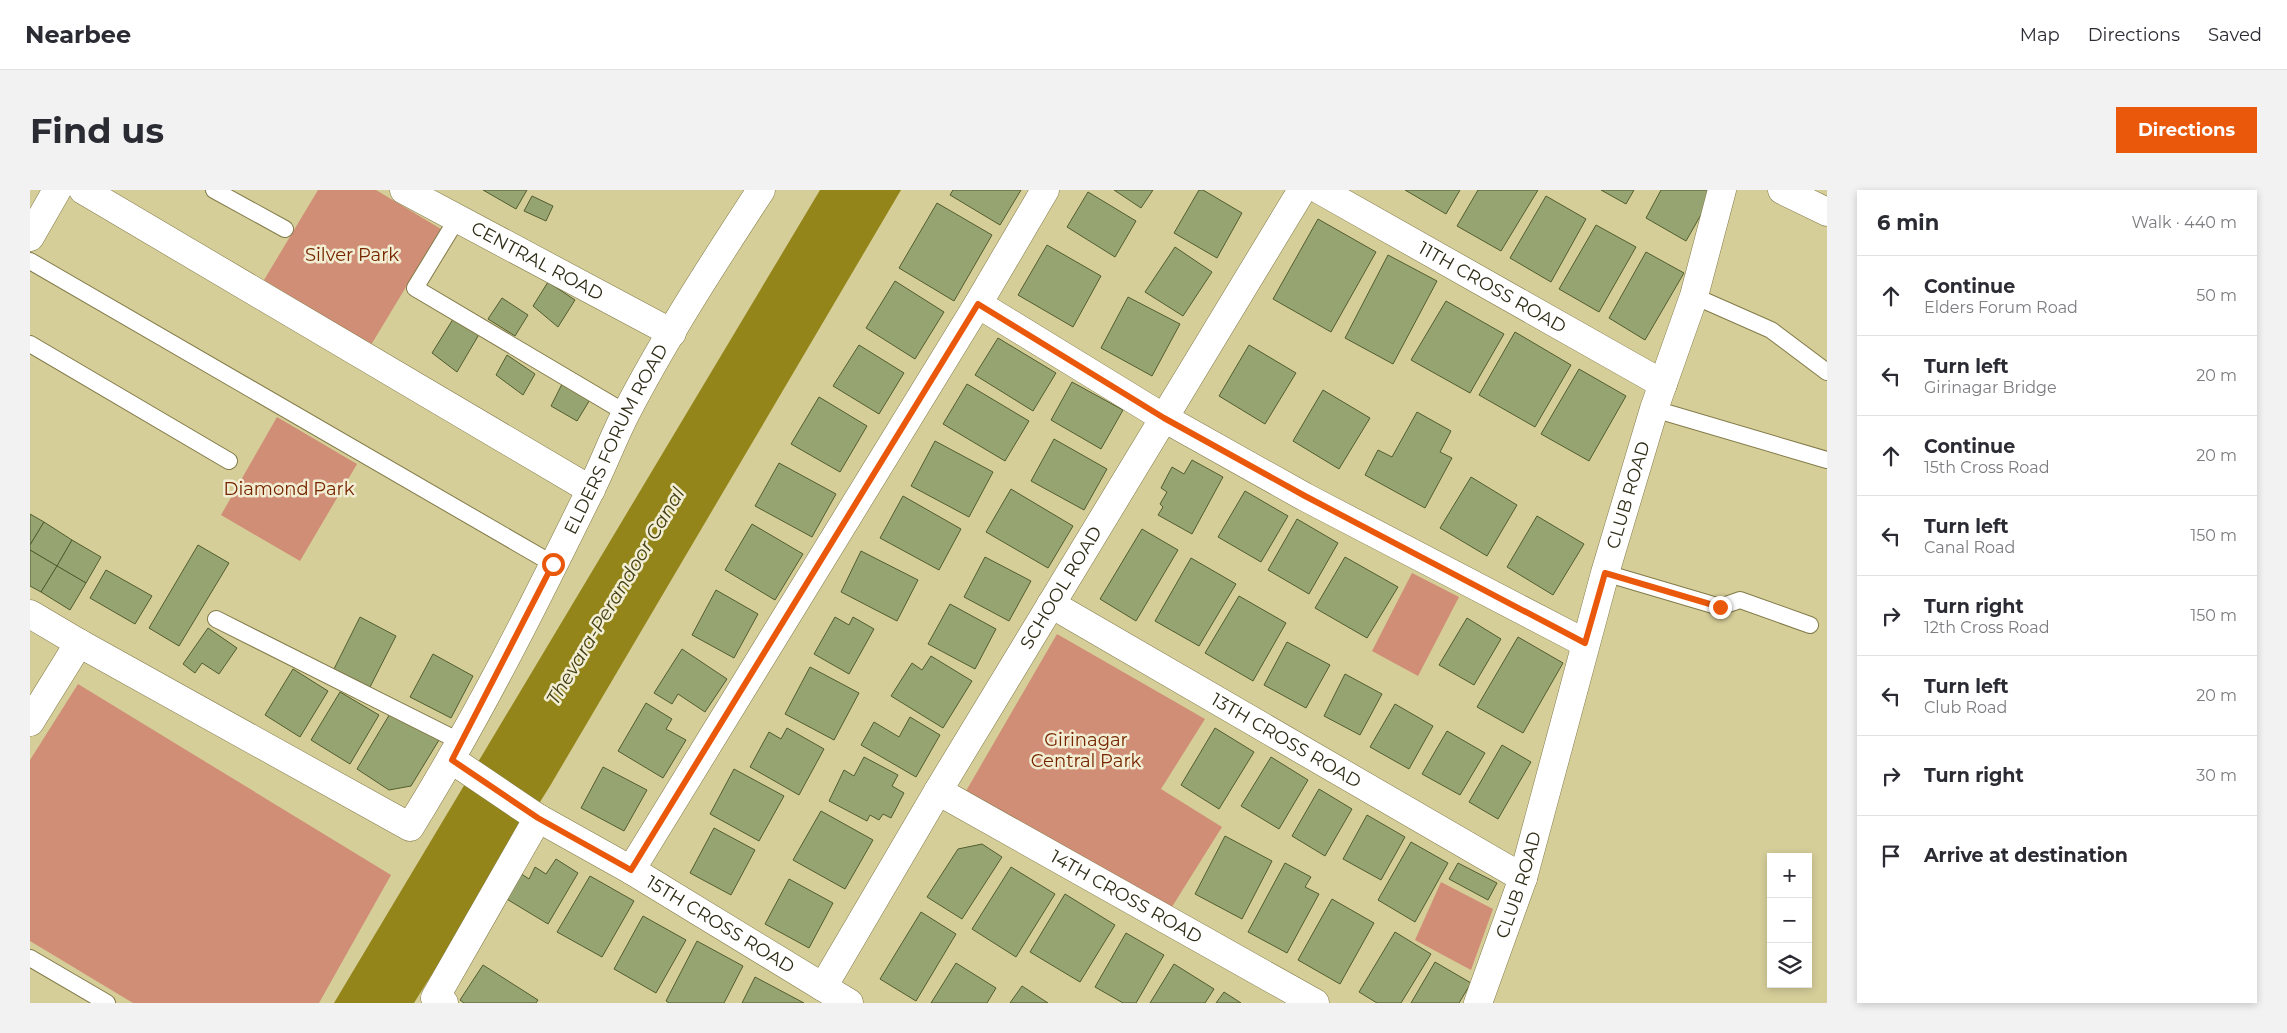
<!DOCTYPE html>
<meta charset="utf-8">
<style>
body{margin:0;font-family:Montserrat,sans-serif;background:#f2f2f3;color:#2b2b33}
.controls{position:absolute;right:15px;bottom:15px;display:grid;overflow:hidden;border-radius:0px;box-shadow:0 2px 8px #0003}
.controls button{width:45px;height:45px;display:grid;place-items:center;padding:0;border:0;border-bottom:1px solid #e1e1e2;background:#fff;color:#2b2b33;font:25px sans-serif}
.stop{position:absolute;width:15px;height:15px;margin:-11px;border:4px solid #ea580c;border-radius:50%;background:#fff}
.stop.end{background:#ea580c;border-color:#fff;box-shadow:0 1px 5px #0008}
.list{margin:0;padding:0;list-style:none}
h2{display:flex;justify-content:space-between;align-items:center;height:65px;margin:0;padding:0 20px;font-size:21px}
h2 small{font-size:16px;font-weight:400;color:#7c7c81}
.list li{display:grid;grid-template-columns:32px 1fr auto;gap:15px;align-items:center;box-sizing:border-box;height:80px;padding:0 20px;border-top:1px solid #e1e1e2}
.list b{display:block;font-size:19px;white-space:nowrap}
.list p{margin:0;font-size:16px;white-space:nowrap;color:#7c7c81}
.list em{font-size:16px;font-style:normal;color:#7c7c81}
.icon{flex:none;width:28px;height:28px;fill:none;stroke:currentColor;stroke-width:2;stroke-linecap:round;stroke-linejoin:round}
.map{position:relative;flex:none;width:1797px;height:813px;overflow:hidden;border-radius:0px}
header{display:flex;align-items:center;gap:30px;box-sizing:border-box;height:70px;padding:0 25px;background:#fff;border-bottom:1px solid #e1e1e2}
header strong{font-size:24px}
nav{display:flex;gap:28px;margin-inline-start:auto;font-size:18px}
.intro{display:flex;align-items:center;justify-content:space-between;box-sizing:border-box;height:120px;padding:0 30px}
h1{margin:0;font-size:35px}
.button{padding:12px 22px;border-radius:0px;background:#ea580c;color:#fff;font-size:18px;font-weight:700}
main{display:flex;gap:30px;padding:0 30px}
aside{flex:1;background:#fff;border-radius:0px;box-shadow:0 2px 8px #0003}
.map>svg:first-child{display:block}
.green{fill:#d08e76}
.water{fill:#94851a}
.building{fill:#96a472;stroke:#525d2e}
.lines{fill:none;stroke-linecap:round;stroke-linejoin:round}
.lane-casing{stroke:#827a48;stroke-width:18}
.street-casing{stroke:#827a48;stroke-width:29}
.lane{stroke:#fff;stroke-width:16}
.street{stroke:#fff;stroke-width:28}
.route{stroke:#ea580c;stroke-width:6}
.labels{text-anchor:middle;stroke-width:5;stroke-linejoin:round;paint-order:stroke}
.park-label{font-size:18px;fill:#762600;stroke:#f2eed4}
.street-label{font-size:18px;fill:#2e2b15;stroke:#f2eed4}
.water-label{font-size:19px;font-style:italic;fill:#443e14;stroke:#f2eed4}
</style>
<header>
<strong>Nearbee</strong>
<nav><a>Map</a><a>Directions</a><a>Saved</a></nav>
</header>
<div class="intro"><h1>Find us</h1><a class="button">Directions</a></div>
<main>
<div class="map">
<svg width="1797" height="813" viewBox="0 0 1797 813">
<rect width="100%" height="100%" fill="#d6ce99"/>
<g class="green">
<polygon points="288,0 346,0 411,39 341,155 234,90"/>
<polygon points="247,227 327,274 270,371 191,325"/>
<polygon points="1382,383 1429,407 1388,486 1342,461"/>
<polygon points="1027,444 1175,529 1131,599 1192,637 1140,720 1079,683 936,601"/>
<polygon points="48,494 361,685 289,813 103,813 0,751 0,570"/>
<polygon points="1411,692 1463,719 1441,780 1385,750"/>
</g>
<polygon class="water" points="790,0 871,0 520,596 384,813 304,813"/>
<g class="building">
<polygon points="453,0 497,0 486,19"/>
<polygon points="923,0 991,0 970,35 920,5"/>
<polygon points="1084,0 1123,0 1111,18"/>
<polygon points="1169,0 1173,0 1212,23 1187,68 1144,43"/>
<polygon points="1375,0 1430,0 1416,24"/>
<polygon points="1448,0 1508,0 1471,61 1427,36"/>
<polygon points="1571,0 1604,0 1596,14"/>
<polygon points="1631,0 1685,0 1656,51 1616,28"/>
<polygon points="1058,2 1106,31 1085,67 1037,37"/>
<polygon points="502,6 523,16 516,31 494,21"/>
<polygon points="1516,6 1556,29 1521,92 1480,68"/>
<polygon points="907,13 962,45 924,111 869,78"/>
<polygon points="1288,29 1346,62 1301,142 1243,109"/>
<polygon points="1566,35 1606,57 1569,122 1529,99"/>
<polygon points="1017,55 1071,86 1043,137 988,105"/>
<polygon points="1145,57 1182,82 1153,126 1115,102"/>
<polygon points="1616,62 1654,83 1615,150 1579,128"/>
<polygon points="1358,65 1407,91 1363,174 1315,148"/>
<polygon points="865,91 914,122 885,169 836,138"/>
<polygon points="518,92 545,110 528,137 503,116"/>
<polygon points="1098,107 1150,134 1122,186 1071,158"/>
<polygon points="472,108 498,125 485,146 458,129"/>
<polygon points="1416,111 1474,144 1440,203 1381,170"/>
<polygon points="425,126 451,141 427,182 402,163"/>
<polygon points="1485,142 1541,175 1505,237 1449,205"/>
<polygon points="968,148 1026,183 1003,221 945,185"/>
<polygon points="829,155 874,183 849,224 803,196"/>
<polygon points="1219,155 1266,183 1235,234 1189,206"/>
<polygon points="477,165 505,184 493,205 466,185"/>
<polygon points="1549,179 1596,206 1559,271 1511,244"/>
<polygon points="534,190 561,208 547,231 521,216"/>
<polygon points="1042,192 1093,220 1071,259 1021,230"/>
<polygon points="937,194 999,231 975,271 913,234"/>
<polygon points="1293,200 1340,228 1309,279 1263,251"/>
<polygon points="789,207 837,236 810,282 761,254"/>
<polygon points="1387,222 1421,241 1410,262 1422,268 1395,318 1335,285 1348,260 1362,267"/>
<polygon points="1024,249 1077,279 1054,320 1001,291"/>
<polygon points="905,251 963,282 939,327 881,296"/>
<polygon points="1162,270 1193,287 1162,344 1128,325 1133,317 1130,314 1137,302 1131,298 1142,277 1154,284"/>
<polygon points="749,273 806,304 782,347 725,316"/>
<polygon points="1441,287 1487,315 1457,366 1410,338"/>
<polygon points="981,299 1043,336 1018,378 956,342"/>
<polygon points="1215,301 1258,326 1231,372 1188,347"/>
<polygon points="873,306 931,339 909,380 850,348"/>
<polygon points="0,324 14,332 0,355"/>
<polygon points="1507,326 1554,354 1523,405 1477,377"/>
<polygon points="1267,329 1308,353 1279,404 1238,380"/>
<polygon points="14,332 42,350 27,376 0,360 0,355"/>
<polygon points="722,334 773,364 745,410 695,380"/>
<polygon points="1112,339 1148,360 1106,431 1070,409"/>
<polygon points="42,350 71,367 56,393 27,376"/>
<polygon points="168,355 199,373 149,456 119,438"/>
<polygon points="0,360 27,376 11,402 0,396"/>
<polygon points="831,361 888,390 867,431 811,402"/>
<polygon points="955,367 1001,391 979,431 934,407"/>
<polygon points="1315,367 1368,397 1337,448 1285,418"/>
<polygon points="1161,368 1206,394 1169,456 1125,431"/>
<polygon points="27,376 56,393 40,420 11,402"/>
<polygon points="76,380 122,406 105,434 60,408"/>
<polygon points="686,400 728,424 704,468 662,445"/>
<polygon points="1209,406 1256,433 1223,491 1175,463"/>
<polygon points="920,414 966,439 945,479 898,454"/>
<polygon points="330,427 366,446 340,497 304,479"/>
<polygon points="805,427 819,435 823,427 844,439 819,484 784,464"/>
<polygon points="1437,428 1471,449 1444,495 1409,475"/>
<polygon points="178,438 207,458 189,484 172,473 165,483 153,474"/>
<polygon points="1488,447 1533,473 1493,543 1447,517"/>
<polygon points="1257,452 1300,475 1276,518 1234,495"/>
<polygon points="652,459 697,489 675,522 648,504 642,514 624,503"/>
<polygon points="403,464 443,486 421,528 380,507"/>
<polygon points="901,466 942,491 913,538 861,506 882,473 892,480"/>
<polygon points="780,477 829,503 804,550 755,524"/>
<polygon points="263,479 298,501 270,547 235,525"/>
<polygon points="1315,484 1352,504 1330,545 1294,526"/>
<polygon points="310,502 349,525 320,574 281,550"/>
<polygon points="616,513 642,529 636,539 656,550 633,588 588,561"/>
<polygon points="1365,514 1403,536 1379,579 1340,557"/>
<polygon points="361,522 409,550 381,596 359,600 327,579"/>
<polygon points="880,527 910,545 886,587 831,555 844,532 869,547"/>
<polygon points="757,538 794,559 769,605 720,577 739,542 751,549"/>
<polygon points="1185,538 1224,562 1189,619 1151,595"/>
<polygon points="1417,541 1455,563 1430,605 1392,584"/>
<polygon points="1472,555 1501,572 1468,629 1439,612"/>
<polygon points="834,567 868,585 862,596 874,603 861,628 853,624 849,630 840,625 837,631 799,611 814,580 824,586"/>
<polygon points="1241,567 1278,590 1249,639 1211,616"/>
<polygon points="573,577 617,600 594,641 551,618"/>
<polygon points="704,579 754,606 729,651 680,624"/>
<polygon points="1289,599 1322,619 1295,666 1262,646"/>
<polygon points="791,621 843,650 815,699 763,670"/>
<polygon points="1337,625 1375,647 1351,690 1313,669"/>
<polygon points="684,638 725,660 701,705 660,683"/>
<polygon points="1195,646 1242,671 1212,729 1165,704"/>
<polygon points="1381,652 1418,673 1385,732 1348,710"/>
<polygon points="952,654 972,667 932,729 897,707 928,659"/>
<polygon points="526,669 548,683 518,734 475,708 490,683 499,689 505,677 516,684"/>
<polygon points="1255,673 1281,687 1275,697 1289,704 1257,763 1218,742"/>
<polygon points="1428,673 1467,693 1458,710 1419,689"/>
<polygon points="981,677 1025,704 986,767 942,739"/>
<polygon points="560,686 604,711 572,767 527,742"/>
<polygon points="759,689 803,713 779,758 735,734"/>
<polygon points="1035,704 1085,735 1050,792 1000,762"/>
<polygon points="1302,709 1344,733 1310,794 1268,770"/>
<polygon points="891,722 926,744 886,811 850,789"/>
<polygon points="613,726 656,750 626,803 584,779"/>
<polygon points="1365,742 1401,764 1371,813 1347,813 1329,802"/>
<polygon points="1096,743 1134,765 1106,813 1093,813 1065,797"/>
<polygon points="667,751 713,776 694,813 639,813 636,811"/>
<polygon points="1405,772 1441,793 1429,813 1381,813"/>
<polygon points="926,773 966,798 957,813 901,813"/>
<polygon points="1144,774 1184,799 1175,813 1120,813"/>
<polygon points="453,775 508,810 506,813 434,813 430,810"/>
<polygon points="725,787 774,813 712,813"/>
<polygon points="992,796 1018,813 980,813"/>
<polygon points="1194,802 1211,813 1186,813"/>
</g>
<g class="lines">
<defs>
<g id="lane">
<polyline points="184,0 255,39"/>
<polyline points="427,29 385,98 596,223"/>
<polyline points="0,71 523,374"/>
<polyline points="1664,106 1741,140 1797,182"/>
<polyline points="0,154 199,271"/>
<polyline points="1624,219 1797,270"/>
<polyline points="1575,383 1690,417 1710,410 1780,435"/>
<polyline points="186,429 431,552"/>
<polyline points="0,768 77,813"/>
</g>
<g id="street">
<polyline points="53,0 561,300"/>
<path id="s1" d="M374,0L642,143"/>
<path id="s2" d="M1290,0L1633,194"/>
<polyline points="1752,0 1797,22"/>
<polyline points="0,47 27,0"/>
<polyline points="948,114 1134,228 1275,307 1555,453"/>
<path id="s3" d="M1021,414L1493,688"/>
<path id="s4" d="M0,424L49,453L380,637C447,529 504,415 560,301C573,276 583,248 596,223C636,146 684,72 731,0"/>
<polyline points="0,532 49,453"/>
<path id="s5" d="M422,570L508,628L601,680L819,813"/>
<path id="s6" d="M908,601L1285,813"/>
<polyline points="601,680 948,114 1015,0"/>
<path id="s7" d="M793,797L908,601L1272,0"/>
<polyline points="414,813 405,808 508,628"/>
<path id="s8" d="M1448,813L1493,688L1575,383L1624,219L1664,106L1692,0"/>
</g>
</defs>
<use href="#lane" class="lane-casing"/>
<use href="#street" class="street-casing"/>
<use href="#lane" class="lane"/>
<use href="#street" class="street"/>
</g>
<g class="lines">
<polyline class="route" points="523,374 422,570 508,628 601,680 948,114 1134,228 1275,306 1555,453 1575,383 1690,417"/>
</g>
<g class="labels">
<g class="park-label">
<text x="322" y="71">Silver Park</text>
<text x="259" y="305">Diamond Park</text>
<text x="1056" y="556">Girinagar<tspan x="1056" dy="21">Central Park</tspan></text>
</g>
<g class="street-label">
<text dy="6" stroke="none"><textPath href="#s1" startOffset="151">CENTRAL ROAD</textPath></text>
<text dy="6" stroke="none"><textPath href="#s2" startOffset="198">11TH CROSS ROAD</textPath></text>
<text dy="6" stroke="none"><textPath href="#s4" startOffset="875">ELDERS FORUM ROAD</textPath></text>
<text dy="6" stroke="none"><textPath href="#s8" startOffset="530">CLUB ROAD</textPath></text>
<text dy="6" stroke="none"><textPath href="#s7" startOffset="465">SCHOOL ROAD</textPath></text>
<text dy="6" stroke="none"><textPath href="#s3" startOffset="272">13TH CROSS ROAD</textPath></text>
<text dy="6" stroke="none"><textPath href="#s8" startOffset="125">CLUB ROAD</textPath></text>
<text dy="6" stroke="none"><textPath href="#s6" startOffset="216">14TH CROSS ROAD</textPath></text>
<text dy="6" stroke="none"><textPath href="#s5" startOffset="315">15TH CROSS ROAD</textPath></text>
</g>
<g class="water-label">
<text transform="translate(585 406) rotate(-59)" y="7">Thevara-Perandoor Canal</text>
</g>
</g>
</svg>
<div class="controls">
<button>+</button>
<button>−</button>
<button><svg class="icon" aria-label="layers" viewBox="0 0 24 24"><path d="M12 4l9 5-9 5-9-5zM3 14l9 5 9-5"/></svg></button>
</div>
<div class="stop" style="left:523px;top:374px"></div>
<div class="stop end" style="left:1690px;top:417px"></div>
</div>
<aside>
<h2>6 min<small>Walk · 440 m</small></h2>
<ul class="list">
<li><svg class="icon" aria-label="ahead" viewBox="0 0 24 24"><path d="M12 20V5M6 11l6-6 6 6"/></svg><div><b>Continue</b><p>Elders Forum Road</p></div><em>50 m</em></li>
<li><svg class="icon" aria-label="left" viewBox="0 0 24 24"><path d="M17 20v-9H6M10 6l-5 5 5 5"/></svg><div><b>Turn left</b><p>Girinagar Bridge</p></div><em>20 m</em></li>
<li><svg class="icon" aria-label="ahead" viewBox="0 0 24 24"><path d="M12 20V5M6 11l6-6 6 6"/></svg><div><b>Continue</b><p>15th Cross Road</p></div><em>20 m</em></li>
<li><svg class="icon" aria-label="left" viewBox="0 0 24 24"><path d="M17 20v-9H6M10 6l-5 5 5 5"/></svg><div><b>Turn left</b><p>Canal Road</p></div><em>150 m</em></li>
<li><svg class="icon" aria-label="right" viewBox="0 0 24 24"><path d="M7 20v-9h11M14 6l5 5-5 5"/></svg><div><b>Turn right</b><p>12th Cross Road</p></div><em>150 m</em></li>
<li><svg class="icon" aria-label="left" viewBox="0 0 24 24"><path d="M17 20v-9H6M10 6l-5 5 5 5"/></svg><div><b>Turn left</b><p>Club Road</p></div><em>20 m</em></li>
<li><svg class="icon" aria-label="right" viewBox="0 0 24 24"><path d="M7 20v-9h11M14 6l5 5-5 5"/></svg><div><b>Turn right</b></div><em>30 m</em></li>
<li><svg class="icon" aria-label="arrive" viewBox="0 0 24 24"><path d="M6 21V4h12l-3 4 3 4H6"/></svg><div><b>Arrive at destination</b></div></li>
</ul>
</aside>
</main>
